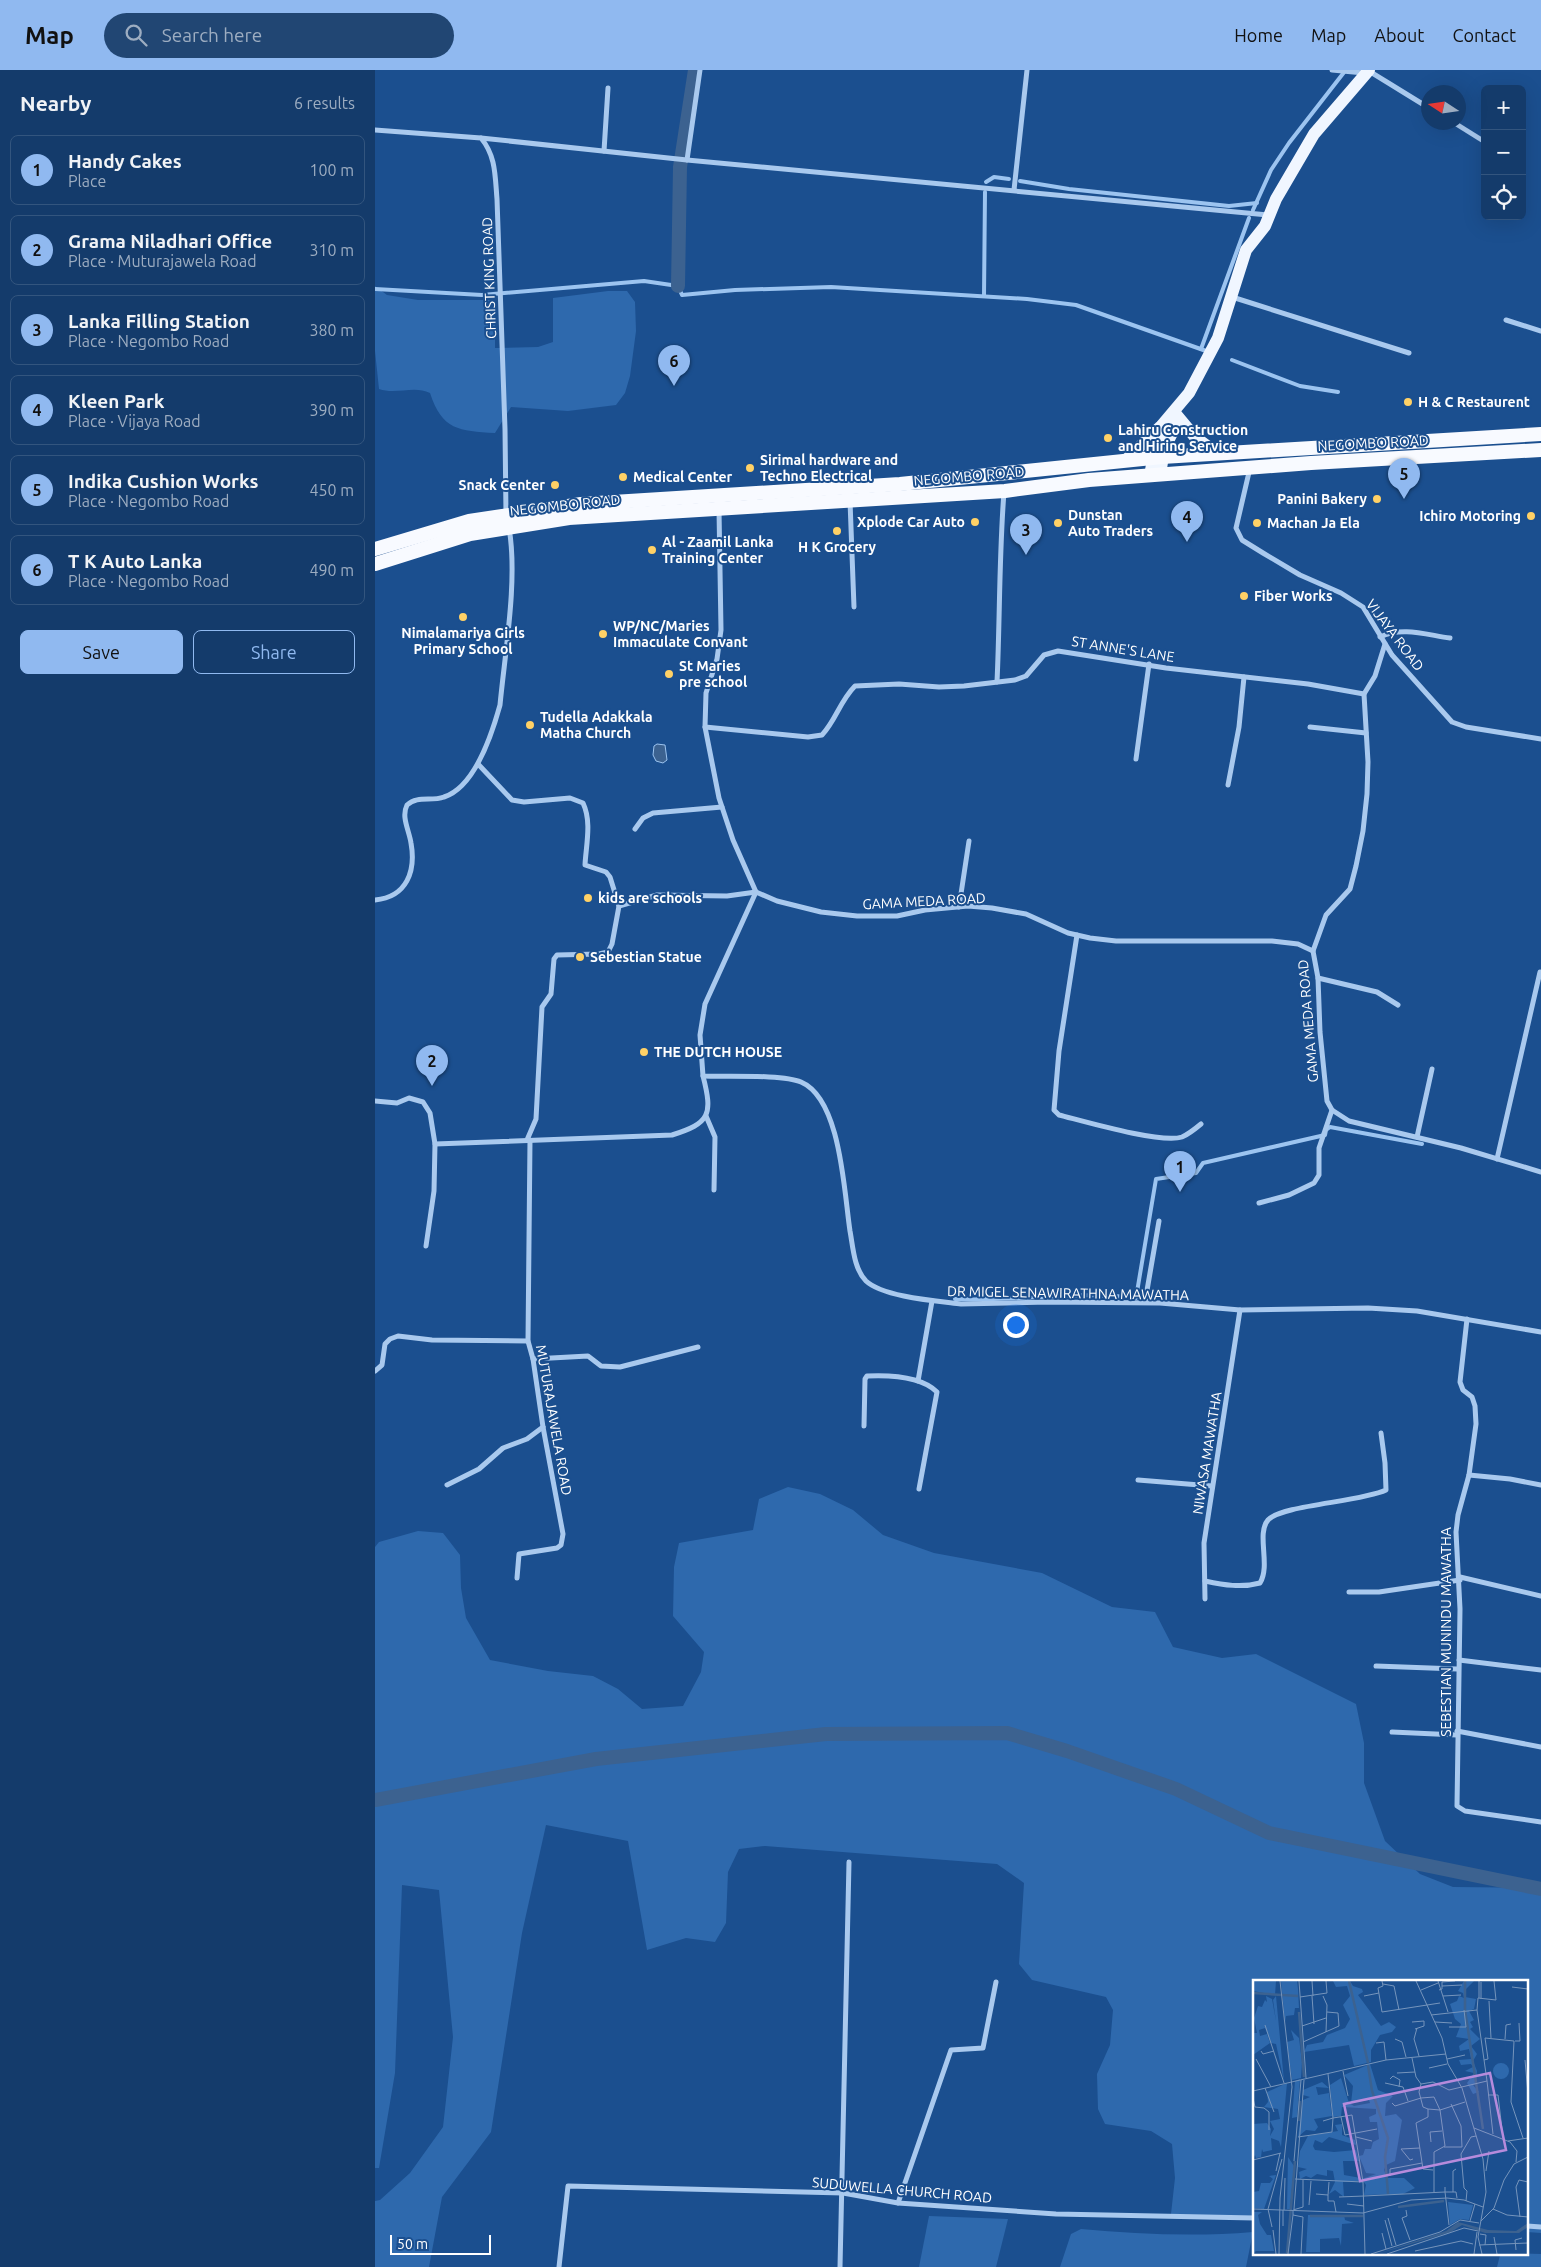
<!DOCTYPE html>
<meta charset="utf-8">
<style>
body{margin:0;font-family:Ubuntu,sans-serif;background:#214673;color:#f1f3f6}
.controls{position:absolute;right:15px;top:15px;display:grid;overflow:hidden;border-radius:8px;box-shadow:0 5px 20px #0002}
.controls button{width:45px;height:45px;display:grid;place-items:center;padding:0;border:0;border-bottom:1px solid #33557e;background:#143b6b;color:#f1f3f6;font:25px sans-serif}
.compass{position:absolute;left:1046px;top:15px;width:45px;height:45px;border-radius:50%;background:#143b6b;box-shadow:0 5px 20px #0002;rotate:282deg}
.scale{position:absolute;left:15px;bottom:12px;width:101px;box-sizing:border-box;padding-left:5px;border:2px solid #fff;border-top:0;font-size:14px;line-height:18px;white-space:nowrap;color:#fff;-webkit-text-stroke:4px #1b4f8f;paint-order:stroke}
.you{position:absolute;left:640px;top:1254px;width:18px;height:18px;margin:-12px;border:4px solid #fff;border-radius:50%;background:#1a73e8;box-shadow:0 0 0 8px #1a73e833}
.badge{display:grid;place-items:center;width:32px;height:32px;border-radius:50%;background:#90b9f0;color:#111;font-size:16px;font-weight:700}
.pin{position:absolute;translate:-50% -41px;filter:drop-shadow(0 1px 2px #0008)}
.pin::after{content:'';position:absolute;top:26px;width:18px;height:15px;background:inherit;clip-path:polygon(0 0,100% 0,50% 100%)}
.list{margin:0;padding:0;list-style:none}
h2{display:flex;justify-content:space-between;align-items:center;height:65px;margin:0;padding:0 20px;font-size:21px}
h2 small{font-size:16px;font-weight:400;color:#9dadc1}
.list li{display:grid;grid-template-columns:32px 1fr auto;gap:15px;align-items:center;box-sizing:border-box;height:70px;margin:0 10px 10px;padding:0 10px;border:1px solid #33557e;border-radius:8px}
.list b{display:block;font-size:19px;white-space:nowrap}
.list p{margin:0;font-size:16px;white-space:nowrap;color:#9dadc1}
.list em{font-size:16px;font-style:normal;color:#9dadc1}
.actions{display:flex;gap:10px;padding:15px 20px}
.actions a{flex:1;padding:11px 0;border:1px solid #90b9f0;border-radius:8px;text-align:center;font-size:18px;color:#90b9f0}
.actions .main{background:#90b9f0;color:#111}
.icon{flex:none;width:28px;height:28px;fill:none;stroke:currentColor;stroke-width:2;stroke-linecap:round;stroke-linejoin:round}
.map{position:relative;flex:none;width:1166px;height:2197px;overflow:hidden}
header{display:flex;align-items:center;gap:30px;box-sizing:border-box;height:70px;padding:0 25px;background:#90b9f0;color:#111}
header strong{font-size:24px}
nav{display:flex;gap:28px;margin-inline-start:auto;font-size:18px}
.search{width:350px;height:45px;background:#214673;display:flex;align-items:center;gap:12px;box-sizing:border-box;padding:0 18px;border-radius:28px;color:#9dadc1;font-size:19px}
main{display:flex}
aside{flex:1;background:#143b6b}
.map>svg:first-child{display:block}
.green{fill:#2e69ad}
.water{fill:#3c6290;stroke:#9cc4f0}
.lines{fill:none;stroke-linecap:round;stroke-linejoin:round}
.stream{stroke:#9cc4f0;stroke-width:4}
.canal{stroke:#3c6290;stroke-width:14}
.minor{stroke:#a9c9ee;stroke-width:5}
.primary{stroke:#f0f6ff;stroke-width:12}
.trunk{stroke:#f8faff;stroke-width:14}
.poi-dot{fill:#ffd166;stroke:#1b4f8f;stroke-width:2}
.labels{text-anchor:middle;stroke-width:4;stroke-linejoin:round;paint-order:stroke}
.street-label{font-size:14px;fill:#fff;stroke:#1b4f8f}
.poi-label{font-size:14px;font-weight:bold;fill:#fff;stroke:#1b4f8f;text-anchor:start}
.inset-river{fill:none;stroke:#3c6290;stroke-width:2.5}
.inset-road{fill:none;stroke:#7695bc;stroke-width:1}
.view{fill:#b68bdc;fill-opacity:0.15;stroke:#b68bdc;stroke-width:2.5}
.inset-edge{fill:none;stroke:#fff;stroke-width:2.5}
</style>
<header>
<strong>Map</strong>
<div class="search"><svg class="icon" aria-label="search" viewBox="0 0 24 24"><circle cx="10" cy="10" r="6"/><path d="M15 15l6 6"/></svg>Search here</div>
<nav><a>Home</a><a>Map</a><a>About</a><a>Contact</a></nav>
</header>
<main>
<aside>
<h2>Nearby<small>6 results</small></h2>
<ul class="list">
<li><span class="badge">1</span><div><b>Handy Cakes</b><p>Place</p></div><em>100 m</em></li>
<li><span class="badge">2</span><div><b>Grama Niladhari Office</b><p>Place · Muturajawela Road</p></div><em>310 m</em></li>
<li><span class="badge">3</span><div><b>Lanka Filling Station</b><p>Place · Negombo Road</p></div><em>380 m</em></li>
<li><span class="badge">4</span><div><b>Kleen Park</b><p>Place · Vijaya Road</p></div><em>390 m</em></li>
<li><span class="badge">5</span><div><b>Indika Cushion Works</b><p>Place · Negombo Road</p></div><em>450 m</em></li>
<li><span class="badge">6</span><div><b>T K Auto Lanka</b><p>Place · Negombo Road</p></div><em>490 m</em></li>
</ul>
<div class="actions"><a class="main">Save</a><a>Share</a></div>
</aside>
<div class="map">
<svg width="1166" height="2197" viewBox="0 0 1166 2197">
<rect width="100%" height="100%" fill="#1b4f8f"/>
<g class="green">
<path d="M0,216L12,225L43,230H117L120,240V278L163,277L178,272V228L233,221H252L260,232L261,261L255,306L250,323L241,335L193,341L136,337L120,363C84,361 67,360 55,323C39,315 21,325 4,319L0,281Z"/>
<polygon points="413,1417 445,1424 478,1440 508,1465 559,1483 667,1503 737,1537 780,1542 798,1577 847,1588 881,1584 981,1634 989,1673 989,1713 1010,1771 1045,1804 1078,1817 1166,1818 1166,2163 1152,2162 1152,1911 880,1911 880,2149 796,2144 800,2108 797,2074 776,2061 730,2054 723,2039 722,2004 735,1975 738,1940 731,1927 657,1910 644,1894 649,1813 622,1794 390,1776 364,1779 353,1802 351,1853 340,1872 311,1868 272,1880 253,1771 171,1755 147,1863 116,2062 67,2127 54,2197 0,2197 0,2131 5,2130 35,2103 68,2057 78,1967 64,1820 27,1815 20,2003 4,2098 0,2098 0,1477 4,1472 43,1461 68,1463 85,1485 86,1518 91,1548 115,1590 173,1601 218,1606 243,1619 267,1639 308,1636 326,1602 329,1582 298,1546 299,1497 304,1473 378,1460 384,1429"/>
<polygon points="554,2146 633,2149 621,2197 544,2197"/>
<path d="M706,2159C762,2164 821,2167 878,2162L871,2197H685L696,2164Z"/>
<polygon points="1132,2183 1166,2184 1166,2197 1122,2197 1125,2185"/>
</g>
<polygon class="water" points="282,674 290,675 292,690 288,693 281,691 278,685 279,676"/>
<g class="lines">
<g class="stream">
<polyline points="645,111 694,119 854,136 882,133"/>
<polyline points="611,112 619,107 634,109"/>
<polyline points="878,140 896,100 914,73 970,1"/>
<polyline points="0,219 107,225 269,211 303,216 307,225 360,220 456,217 652,229 701,235 834,282"/>
<polyline points="609,226 610,122"/>
<polyline points="826,279 874,148"/>
<polyline points="857,290 925,316 963,322"/>
<path d="M580,1229C640,1232 701,1220 761,1228L781,1109L821,1103L828,1093L950,1065L951,1060L955,1057L1047,1074"/>
</g>
<g class="canal">
<polyline points="303,216 305,97 320,0"/>
<polyline points="0,1730 221,1689 451,1664 632,1663 692,1681 801,1719 894,1763 1166,1819"/>
</g>
<g class="minor">
<polyline points="957,0 989,3"/>
<polyline points="994,1 1054,38"/>
<polyline points="1078,52 1110,72"/>
<path d="M0,60L106,68C121,86 120,106 122,129L130,359L131,445"/>
<polyline points="106,68 312,90 893,145"/>
<polyline points="229,81 233,18"/>
<polyline points="312,90 325,0"/>
<polyline points="639,120 652,0"/>
<polyline points="857,227 1034,283"/>
<polyline points="1131,250 1166,261"/>
<polyline points="875,398 861,458 867,470 888,483 925,505 966,523 988,537 1017,585 1077,652 1091,657 1166,669"/>
<polyline points="475,431 479,537"/>
<polyline points="344,440 346,560 342,589 331,623 330,657 344,728 358,770 381,822 402,831 446,842 482,846 522,846 550,840 593,836 617,838 651,844 693,863 715,868 741,871 897,871 923,874 938,881 943,908 945,962 952,1031 957,1040 974,1051 1086,1078 1166,1102"/>
<path d="M1005,567C1027,556 1052,565 1075,568"/>
<path d="M622,612C625,548 624,485 629,422"/>
<path d="M330,657L433,667L447,665C461,650 465,631 480,616L524,614L564,617L589,616L640,610L651,606L669,585L683,581L791,598L933,614L989,624"/>
<polyline points="935,657 991,663"/>
<polyline points="761,689 774,594"/>
<path d="M103,694L137,730L149,732L195,728L208,733C217,752 211,775 210,795L231,802L235,807L244,836L237,874L233,882L224,884L182,885L179,889L176,924L167,937L161,1049L152,1070"/>
<polyline points="853,715 864,657 869,607"/>
<polyline points="260,759 268,748 278,743 347,737"/>
<path d="M381,822L330,934L325,965L328,1006C351,1007 408,1004 426,1012C466,1029 469,1122 475,1161C478,1177 479,1199 491,1211C508,1227 562,1231 586,1234L673,1232L785,1233L865,1240L993,1238L1042,1241L1166,1262"/>
<path d="M0,830C32,827 41,801 36,773C34,760 26,747 32,735C43,725 56,732 69,727C100,717 117,664 125,635C130,582 143,509 134,458"/>
<polyline points="244,836 282,825 352,826 381,822"/>
<polyline points="584,837 594,771"/>
<path d="M702,865L684,981L679,1040L684,1045C708,1051 786,1074 807,1067C814,1064 820,1059 826,1054"/>
<polyline points="938,881 951,845 975,819 981,796 988,761 992,724 993,692 989,624 1000,606 1010,574"/>
<polyline points="943,908 1002,922 1023,935"/>
<path d="M0,1031L22,1033L34,1028L48,1032L55,1043L60,1074L297,1065C335,1053 338,1045 328,1006"/>
<polyline points="331,1046 340,1067 339,1120"/>
<polyline points="1042,1067 1057,999"/>
<polyline points="1122,1089 1165,902"/>
<polyline points="884,1133 914,1125 939,1113 944,1105 944,1078 957,1040"/>
<polyline points="51,1176 59,1121 60,1074"/>
<polyline points="770,1232 784,1151"/>
<polyline points="1092,1249 1085,1312 1088,1320 1097,1327 1100,1336 1101,1354 1094,1405 1083,1445 1081,1462 1085,1539 1082,1736 1090,1741 1166,1752"/>
<polyline points="158,1289 213,1286 226,1296 245,1297 323,1277"/>
<polyline points="0,1301 7,1295 10,1274 15,1269 23,1266 57,1270 153,1271"/>
<polyline points="543,1311 557,1231"/>
<path d="M489,1356L490,1309L492,1306C514,1305 546,1306 562,1322L544,1419"/>
<polyline points="1094,1405 1135,1409 1166,1415"/>
<polyline points="763,1410 837,1416"/>
<polyline points="72,1415 104,1399 128,1378 152,1369 168,1357"/>
<polyline points="1085,1507 1166,1526"/>
<polyline points="142,1508 144,1484 182,1478 186,1475 188,1464 168,1357 158,1289 153,1271 155,1070"/>
<path d="M830,1511C849,1515 866,1518 885,1513C896,1495 881,1464 893,1450C906,1435 986,1432 1011,1420L1010,1393L1006,1363"/>
<polyline points="974,1522 1004,1522 1085,1510"/>
<polyline points="830,1529 829,1473 865,1240"/>
<polyline points="1084,1590 1166,1600"/>
<polyline points="1001,1596 1082,1599"/>
<polyline points="1082,1661 1166,1677"/>
<polyline points="1017,1662 1082,1665"/>
<polyline points="523,2133 576,1980 608,1978 621,1912"/>
<polyline points="1152,2156 1166,2157"/>
<polyline points="184,2197 193,2116 468,2123 523,2133 681,2144 880,2148"/>
<polyline points="465,2197 474,1792"/>
</g>
<g class="primary">
<polyline points="800,343 820,367 843,384"/>
<polyline points="751,390 785,357"/>
<polyline points="785,405 789,379 797,363 800,343"/>
<polyline points="775,406 781,372 787,355 814,323 843,268 871,180 890,156 901,129 939,64 994,0"/>
</g>
<g class="trunk">
<polyline points="0,479 94,451 206,434 525,414 787,387 1166,364"/>
<polyline points="0,494 95,464 194,448 630,421 714,410 936,393 1166,380"/>
</g>
</g>
<g class="poi-dot">
<circle cx="1033" cy="332" r="5"/>
<circle cx="733" cy="368" r="5"/>
<circle cx="375" cy="398" r="5"/>
<circle cx="248" cy="407" r="5"/>
<circle cx="180" cy="415" r="5"/>
<circle cx="1002" cy="429" r="5"/>
<circle cx="1156" cy="446" r="5"/>
<circle cx="600" cy="452" r="5"/>
<circle cx="683" cy="453" r="5"/>
<circle cx="882" cy="453" r="5"/>
<circle cx="462" cy="461" r="5"/>
<circle cx="277" cy="480" r="5"/>
<circle cx="869" cy="526" r="5"/>
<circle cx="88" cy="547" r="5"/>
<circle cx="228" cy="564" r="5"/>
<circle cx="294" cy="604" r="5"/>
<circle cx="155" cy="655" r="5"/>
<circle cx="213" cy="828" r="5"/>
<circle cx="205" cy="887" r="5"/>
<circle cx="269" cy="982" r="5"/>
</g>
<g class="labels">
<g class="street-label">
<text transform="translate(114 208) rotate(-92)" y="5">CHRIST KING ROAD</text>
<text transform="translate(998 373) rotate(-3)" y="5">NEGOMBO ROAD</text>
<text transform="translate(594 406) rotate(-5)" y="5">NEGOMBO ROAD</text>
<text transform="translate(190 435) rotate(-6)" y="5">NEGOMBO ROAD</text>
<text transform="translate(1020 565) rotate(53)" y="5">VIJAYA ROAD</text>
<text transform="translate(748 579) rotate(9)" y="5">ST ANNE'S LANE</text>
<text transform="translate(549 831) rotate(-3)" y="5">GAMA MEDA ROAD</text>
<text transform="translate(933 951) rotate(-95)" y="5">GAMA MEDA ROAD</text>
<text transform="translate(693 1223) rotate(1)" y="5">DR MIGEL SENAWIRATHNA MAWATHA</text>
<text transform="translate(179 1350) rotate(80)" y="5">MUTURAJAWELA ROAD</text>
<text transform="translate(832 1383) rotate(-81)" y="5">NIWASA MAWATHA</text>
<text transform="translate(1071 1562) rotate(-90)" y="5">SEBESTIAN MUNINDU MAWATHA</text>
<text transform="translate(527 2120) rotate(5)" y="5">SUDUWELLA CHURCH ROAD</text>
</g>
<g class="poi-label">
<text x="1043" y="337">H &amp; C Restaurent</text>
<text x="743" y="365">Lahiru Construction<tspan x="743" dy="16">and Hiring Service</tspan></text>
<text x="385" y="395">Sirimal hardware and<tspan x="385" dy="16">Techno Electrical</tspan></text>
<text x="258" y="412">Medical Center</text>
<text x="170" y="420" text-anchor="end">Snack Center</text>
<text x="992" y="434" text-anchor="end">Panini Bakery</text>
<text x="693" y="450">Dunstan<tspan x="693" dy="16">Auto Traders</tspan></text>
<text x="1146" y="451" text-anchor="end">Ichiro Motoring</text>
<text x="590" y="457" text-anchor="end">Xplode Car Auto</text>
<text x="892" y="458">Machan Ja Ela</text>
<text x="287" y="477">Al - Zaamil Lanka<tspan x="287" dy="16">Training Center</tspan></text>
<text x="462" y="482" text-anchor="middle">H K Grocery</text>
<text x="879" y="531">Fiber Works</text>
<text x="238" y="561">WP/NC/Maries<tspan x="238" dy="16">Immaculate Convant</tspan></text>
<text x="88" y="568" text-anchor="middle">Nimalamariya Girls<tspan x="88" dy="16">Primary School</tspan></text>
<text x="304" y="601">St Maries<tspan x="304" dy="16">pre school</tspan></text>
<text x="165" y="652">Tudella Adakkala<tspan x="165" dy="16">Matha Church</tspan></text>
<text x="223" y="833">kids are schools</text>
<text x="215" y="892">Sebestian Statue</text>
<text x="279" y="987">THE DUTCH HOUSE</text>
</g>
</g>
<g transform="translate(878 1910)">
<rect width="275" height="275" fill="#1b4f8f"/>
<path d="M0,1H23L22,15L0,11ZM28,1H44L45,9L46,28H42L41,35L33,36L32,42ZM80,1H97L100,6L109,9L110,12L105,15L128,46L136,42L143,47L139,52L127,55L118,70V82L101,86L96,65L51,72L54,65L70,62L74,55L92,48L97,39L90,25L97,16L94,6L83,7ZM211,1H221L212,10V17L223,19L221,29L216,31L221,40L217,42L220,47L217,49L227,59L218,66L224,74L220,81L224,91L223,104L220,105L226,112L220,114L214,103L221,93L212,91L220,87L218,84L208,85L206,80L218,79L216,69L207,71L206,66L216,59L203,57L208,44L202,39L197,24L204,21L206,16L211,18L210,13L205,11ZM13,16L19,19L23,41L20,20L23,16L31,101L23,64L18,63L12,48L6,50L7,56L14,54L17,63L0,75V53H4L1,38L5,26L9,27L12,20L14,22ZM38,50L46,58L49,82L48,98L39,100L34,62L41,60ZM240 91a8 8 0 1 1 16 0a8 8 0 1 1-16 0ZM117,84L125,110L140,116L133,123L132,136L143,134L149,140L142,181L133,185L131,190L134,198H151L162,208L150,214L111,215L113,205L109,199L123,194L113,193L106,176L110,175L112,169H118L120,162L126,159L124,142H117L116,137L123,134V129L89,127L88,136L80,137L77,105L88,98L96,123L101,126L117,123L116,120L98,123L100,106L91,95ZM47,99L44,137L39,138L42,101ZM69,102L76,108L63,107L65,115L76,113L79,136L61,139L65,147L62,151L53,150L45,157L50,120L57,117L50,115V110ZM34,103L28,167L26,161L18,158L19,170L10,172L9,169L8,177L3,178L2,175L0,179V144L14,143L18,149L17,156L21,149L17,141L27,139L25,129L11,127L15,122L14,112ZM89,144V155L102,160L103,165L76,157L69,163L62,160L60,166L62,170L81,172L103,170L106,181H90L91,195L108,198V201L90,202L91,217L82,210L76,214L82,202L80,191L74,190V196L64,194L58,198L53,196L47,199L46,192L54,189L45,187L47,171L55,156L85,151L82,145ZM35,177L41,186L37,229H34ZM23,195L11,229L0,228V212L6,211L8,203H17L20,199L16,196ZM195,222L220,225L216,240L207,239L197,245ZM0,232H9L5,235L7,244L14,255H18L21,271H3L0,274ZM55,235H91L92,240L101,243L89,244L88,266L86,258L67,259V272H53Z" fill="#2e69ad"/>
<path d="M205,242L235,250L263,251L275,243V247L266,253H232L209,245L198,252L124,274L193,251Z" fill="#3c6290"/>
<path class="inset-river" d="M96,1L115,83M212,1V30M0,13L45,16M212,30L230,149M46,32L51,97M115,85L119,111L135,158L132,177L135,214M46,141L47,121M145,227L191,221M57,236H110M34,273L42,181"/>
<path class="inset-road" d="M46,1L53,98M59,1L60,16M129,1L130,6L125,8L129,32L187,23M163,1L189,58L195,84L209,108L230,179L233,212L225,257L229,274M185,1L195,32M226,1V18M130,4L141,6L146,30M189,6L209,5M259,7L275,9M168,10L185,3M186,10L189,9V2L202,1M59,16L61,44M70,16L74,25L73,52M111,16L126,13M190,16L208,15M47,17L74,13L73,1M228,19V2M236,21L238,58M178,35L224,30L225,18L243,20L241,1M159,42L171,41V46L162,49M182,42L199,43M12,45L31,103M49,46L73,38M196,47H213L211,30M164,48L161,59L166,76M142,59L149,62L153,77M252,59L253,45L258,44M262,61H267L266,43M50,62L86,46L85,33L74,32M123,63L131,62L133,80M8,71L10,74L21,71M159,78L163,97L168,104L166,112L170,127L175,129M3,79L18,107M194,79L212,75M231,80L235,79L232,58L261,61L258,122L270,158M272,80L275,114M176,88L194,84M90,91L95,116M144,93L162,92M75,94L80,138L99,135L110,202L112,274M137,99L140,96L147,100L146,107M234,101L240,154M132,103L150,107L155,121M168,104L180,102L196,110L234,101L224,30M12,108L21,132M0,111L133,80L193,74M235,115H245L250,158M0,118L2,127L11,128L16,132V150M168,118L181,117L187,130L175,129V137L163,143L170,189L180,190M139,123L142,126L168,118M198,124L208,146L209,167M88,137L92,155L124,149M221,148L257,162L264,171L263,182M45,157L79,152L80,138L70,141M103,157L119,161M255,161L275,158M178,162L177,152L189,151M191,167H209M148,169L157,180L160,179M148,169L167,168M0,180L28,173M41,181L48,100M23,191L27,173M233,191L236,171M137,196V189L169,183M42,199L110,202M192,207V212H203L204,218M181,212V172L192,166L187,130L212,122M200,212V191L203,189M63,214L75,215L76,202M75,215V221H81L83,232M111,216L192,212L196,245M86,217L111,216M213,221L214,211L211,208L208,174L218,157L223,156M94,224L111,226M56,225L58,201M0,229L110,233L158,220L194,218L211,220L230,227M41,229L51,100M240,229L254,235L275,237M31,230L32,198M153,230L154,236L149,238L157,260M267,237L263,207L266,200L275,202M135,238L143,265M132,240L139,266M217,241L222,224M228,241L241,228L251,200L261,184L275,177M30,246V230M19,247L15,229L29,179M20,250L23,274M129,253L133,269M227,254L233,255L232,265M241,257L244,274M226,265L275,263M263,270L262,260L269,258M162,271L208,261L220,264M26,274L27,218L39,107L27,1M35,274L40,235M48,274L50,237L40,235V230L50,227V200M118,274L187,252L207,240L226,243M134,274L211,248L225,251M221,274L224,252"/>
<path class="view" d="M237,93L253,170L107,201L91,124Z"/>
<rect width="275" height="275" class="inset-edge"/>
</g>
</svg>
<div class="controls">
<button>+</button>
<button>−</button>
<button><svg class="icon" aria-label="locate" viewBox="0 0 24 24"><circle cx="12" cy="12" r="6"/><path d="M12 2v4M12 18v4M2 12h4M18 12h4"/></svg></button>
</div>
<svg class="compass" viewBox="-18 -18 36 36"><path d="M0-13l5 13h-10z" fill="#e53935"/><path d="M0 13l5-13h-10z" fill="#9dadc1"/></svg>
<div class="scale">50 m</div>
<div class="you"></div>
<div class="pin badge" style="left:805px;top:1122px">1</div>
<div class="pin badge" style="left:57px;top:1016px">2</div>
<div class="pin badge" style="left:651px;top:485px">3</div>
<div class="pin badge" style="left:812px;top:472px">4</div>
<div class="pin badge" style="left:1029px;top:429px">5</div>
<div class="pin badge" style="left:299px;top:316px">6</div>
</div>
</main>
